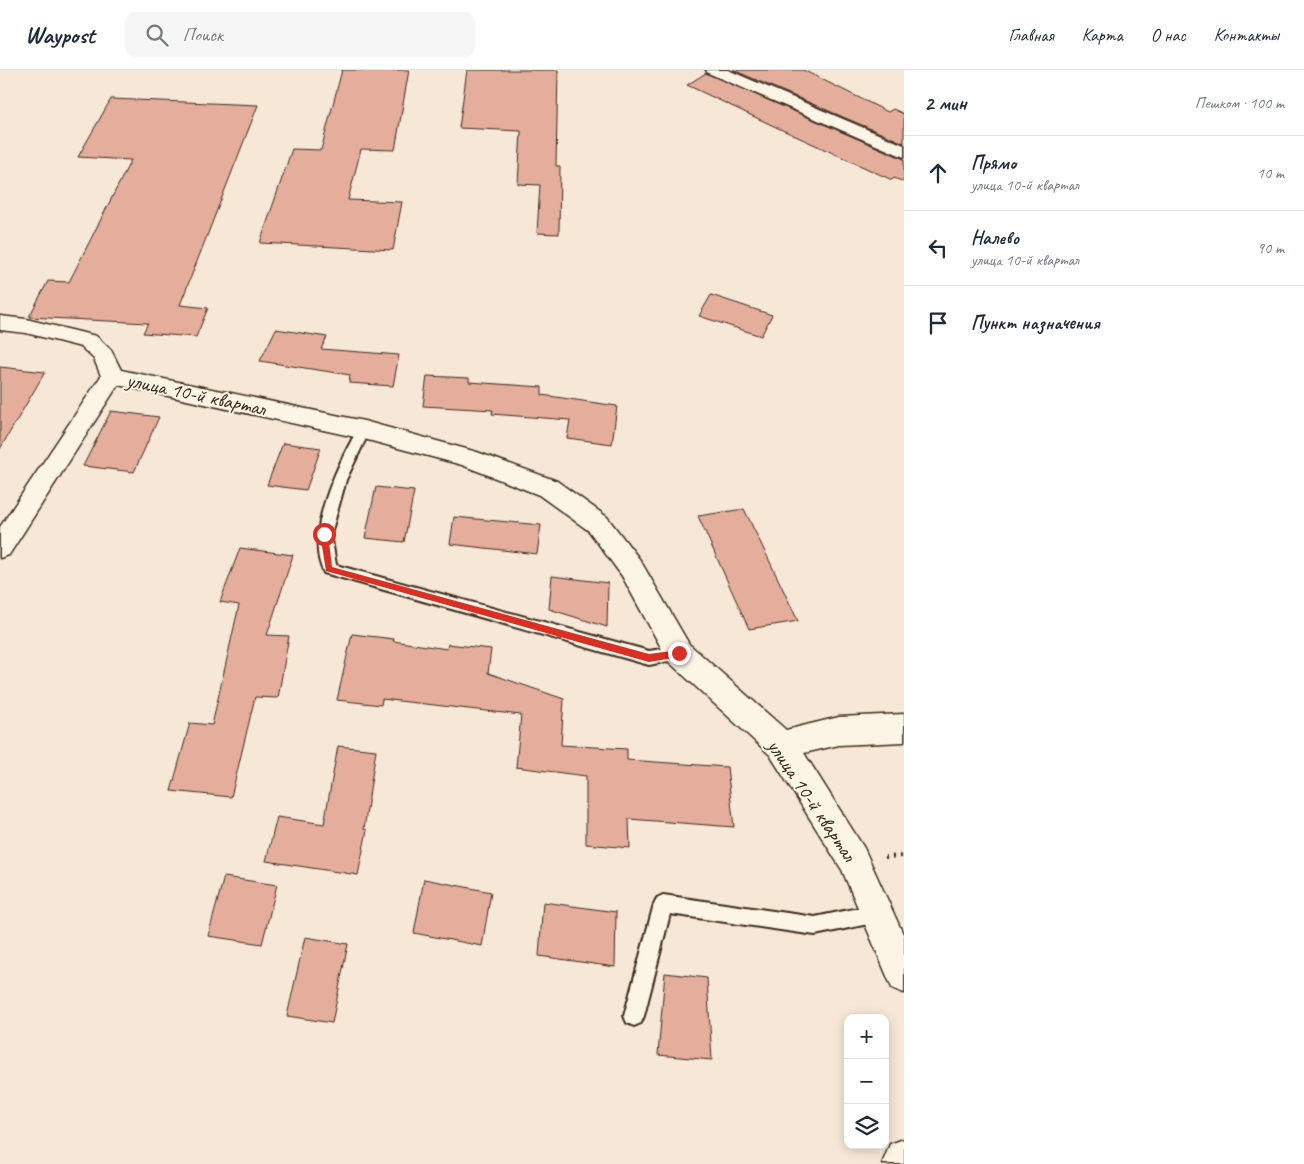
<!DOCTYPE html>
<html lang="ru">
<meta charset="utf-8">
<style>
body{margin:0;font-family:Caveat,sans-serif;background:#f6f6f7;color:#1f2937}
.controls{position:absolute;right:15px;bottom:15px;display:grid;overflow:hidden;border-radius:10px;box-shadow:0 2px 12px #0003}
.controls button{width:45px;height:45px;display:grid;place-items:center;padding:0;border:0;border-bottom:1px solid #e0e1e3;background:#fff;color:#1f2937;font:25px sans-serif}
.stop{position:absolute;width:15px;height:15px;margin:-11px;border:4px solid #d93025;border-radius:50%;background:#fff}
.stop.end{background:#d93025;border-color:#fff;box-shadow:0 1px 5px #0008}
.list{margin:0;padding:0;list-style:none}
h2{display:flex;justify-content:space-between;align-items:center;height:65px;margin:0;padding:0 20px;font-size:21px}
h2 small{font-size:16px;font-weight:400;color:#747a83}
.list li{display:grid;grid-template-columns:32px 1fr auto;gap:15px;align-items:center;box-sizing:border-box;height:75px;padding:0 20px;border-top:1px solid #e0e1e3}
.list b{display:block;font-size:19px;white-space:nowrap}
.list p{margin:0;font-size:16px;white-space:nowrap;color:#747a83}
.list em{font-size:16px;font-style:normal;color:#747a83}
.icon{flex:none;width:28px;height:28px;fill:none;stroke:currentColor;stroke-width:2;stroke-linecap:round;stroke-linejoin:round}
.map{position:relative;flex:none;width:904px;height:1094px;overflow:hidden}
header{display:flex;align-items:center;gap:30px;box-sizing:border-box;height:70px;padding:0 25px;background:#fff;border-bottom:1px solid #e0e1e3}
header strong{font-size:24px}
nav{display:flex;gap:28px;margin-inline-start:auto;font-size:18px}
.search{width:350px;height:45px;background:#f6f6f7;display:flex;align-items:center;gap:12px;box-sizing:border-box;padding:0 18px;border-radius:10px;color:#747a83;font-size:19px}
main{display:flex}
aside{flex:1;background:#fff}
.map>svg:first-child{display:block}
.building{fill:#e5ae9c;stroke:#3b2a1e}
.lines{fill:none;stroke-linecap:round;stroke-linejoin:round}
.service-casing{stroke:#3b2a1e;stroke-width:4}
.minor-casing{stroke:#3b2a1e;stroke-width:3}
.path{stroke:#3b2a1e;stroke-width:4;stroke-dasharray:2 5;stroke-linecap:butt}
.service{fill:#fcf5e5;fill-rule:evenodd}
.minor{fill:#fcf5e5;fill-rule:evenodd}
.route{fill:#d93025}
.labels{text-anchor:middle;stroke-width:4;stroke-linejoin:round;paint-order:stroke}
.street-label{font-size:21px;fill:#3b2a1e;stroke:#fcf5e5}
</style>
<header>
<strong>Waypost</strong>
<div class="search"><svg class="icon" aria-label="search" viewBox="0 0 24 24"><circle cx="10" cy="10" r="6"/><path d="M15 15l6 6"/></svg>Поиск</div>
<nav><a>Главная</a><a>Карта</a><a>О нас</a><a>Контакты</a></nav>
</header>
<main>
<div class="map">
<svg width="904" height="1094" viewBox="0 0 904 1094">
<rect width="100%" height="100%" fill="#f7e7d6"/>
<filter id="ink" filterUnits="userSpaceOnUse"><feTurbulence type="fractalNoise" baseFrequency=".02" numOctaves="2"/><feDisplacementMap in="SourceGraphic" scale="10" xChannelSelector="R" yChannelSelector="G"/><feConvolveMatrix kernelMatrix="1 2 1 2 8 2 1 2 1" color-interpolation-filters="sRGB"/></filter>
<g filter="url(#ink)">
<g class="building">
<polygon points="342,0 409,0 395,80 361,79 348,130 402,132 393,180 260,173 292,79 321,80"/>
<polygon points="467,0 558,0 556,96 560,96 559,164 537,163 540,115 518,114 521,61 459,58"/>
<polygon points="733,0 803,0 888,42 893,39 904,44 904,73"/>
<polygon points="706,3 904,89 904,112 894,108 892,110 778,58 687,15"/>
<polygon points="111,29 258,35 180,235 208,238 196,267 143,263 148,253 29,247 48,211 69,212 131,90 78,87"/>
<polygon points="711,225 772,245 761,266 699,246"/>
<polygon points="276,259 327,267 321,279 399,285 393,316 349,313 350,305 260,291"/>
<polygon points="0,297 45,302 0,379"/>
<polygon points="427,306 469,308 469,312 542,317 542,325 617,336 612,374 567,368 570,350 492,344 493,340 423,336"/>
<polygon points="111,341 159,347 134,402 83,396"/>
<polygon points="283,373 321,378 306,420 267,415"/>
<polygon points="376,417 414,421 404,472 365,468"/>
<polygon points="744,439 769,490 798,551 749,559 698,446"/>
<polygon points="454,447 541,455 537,484 450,474"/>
<polygon points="240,478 293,485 267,565 289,566 278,628 255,627 231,727 171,721 190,653 212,655 239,535 220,532"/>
<polygon points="552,506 608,513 607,557 549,539"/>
<polygon points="352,564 394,569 393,571 447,579 448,574 491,579 488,603 564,629 561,675 627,679 627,690 727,697 734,757 629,749 630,778 586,774 586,706 516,697 521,645 382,629 381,635 337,630"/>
<polygon points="338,676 376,680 364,759 367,760 358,805 266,791 277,747 324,754"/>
<polygon points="224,807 277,815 262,874 208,866"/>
<polygon points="424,809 491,822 482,876 414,863"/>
<polygon points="543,832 616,842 615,897 539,886"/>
<polygon points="305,867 348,874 332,953 287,946"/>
<polygon points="665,903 707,908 712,990 658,985"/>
</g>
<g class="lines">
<defs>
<g id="service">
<path d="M364,355L369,357L370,360L346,410L331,464L336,495L649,581L679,576L684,578L687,583L684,588L649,595L324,503C303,463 339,392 359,357Z"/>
<polygon points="663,825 815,847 878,834 884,837 887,843 884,849 878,852 815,865 670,844 644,946 641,953 634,956 627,953 624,946 654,834 657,828"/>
</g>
<g id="minor">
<polygon points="706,0 728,0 904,75 904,87 708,3"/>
<polygon points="0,246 26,249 96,266 111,280 121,300 364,351 477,382 557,411 607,447 640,490 689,574 786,660 839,647 904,644 904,672 839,675 804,683 864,778 904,866 904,923 892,918 842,800 770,685 669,592 622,506 589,461 539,425 462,395 364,369 118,315 9,485 0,488 0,457 101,306 94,289 81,277 26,263 0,260"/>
<polygon points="904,1069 904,1094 882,1094 890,1074"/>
</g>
</defs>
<use href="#service" class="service-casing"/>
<use href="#minor" class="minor-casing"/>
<polyline class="path" points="885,787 904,786"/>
<use href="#service" class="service"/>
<use href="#minor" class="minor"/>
</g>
</g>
<polygon class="route" points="324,461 328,464 332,497 649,584 679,580 683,583 679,587 649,592 326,501 320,464"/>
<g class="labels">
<g class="street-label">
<text transform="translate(196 324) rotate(12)" y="7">улица 10-й квартал</text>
<text transform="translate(812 730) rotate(56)" y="7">улица 10-й квартал</text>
</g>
</g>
</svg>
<div class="controls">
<button>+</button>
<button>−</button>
<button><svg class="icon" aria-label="layers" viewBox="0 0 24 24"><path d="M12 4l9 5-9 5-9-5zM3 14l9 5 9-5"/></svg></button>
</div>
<div class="stop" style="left:324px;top:464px"></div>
<div class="stop end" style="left:679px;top:583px"></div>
</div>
<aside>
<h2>2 мин<small>Пешком · 100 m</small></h2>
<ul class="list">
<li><svg class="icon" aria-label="ahead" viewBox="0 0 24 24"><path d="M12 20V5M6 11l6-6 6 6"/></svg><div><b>Прямо</b><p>улица 10-й квартал</p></div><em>10 m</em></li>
<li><svg class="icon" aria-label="left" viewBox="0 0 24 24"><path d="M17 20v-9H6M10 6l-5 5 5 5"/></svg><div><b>Налево</b><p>улица 10-й квартал</p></div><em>90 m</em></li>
<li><svg class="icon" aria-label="arrive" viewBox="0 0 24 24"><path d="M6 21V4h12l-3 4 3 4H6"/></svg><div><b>Пункт назначения</b></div></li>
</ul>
</aside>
</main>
